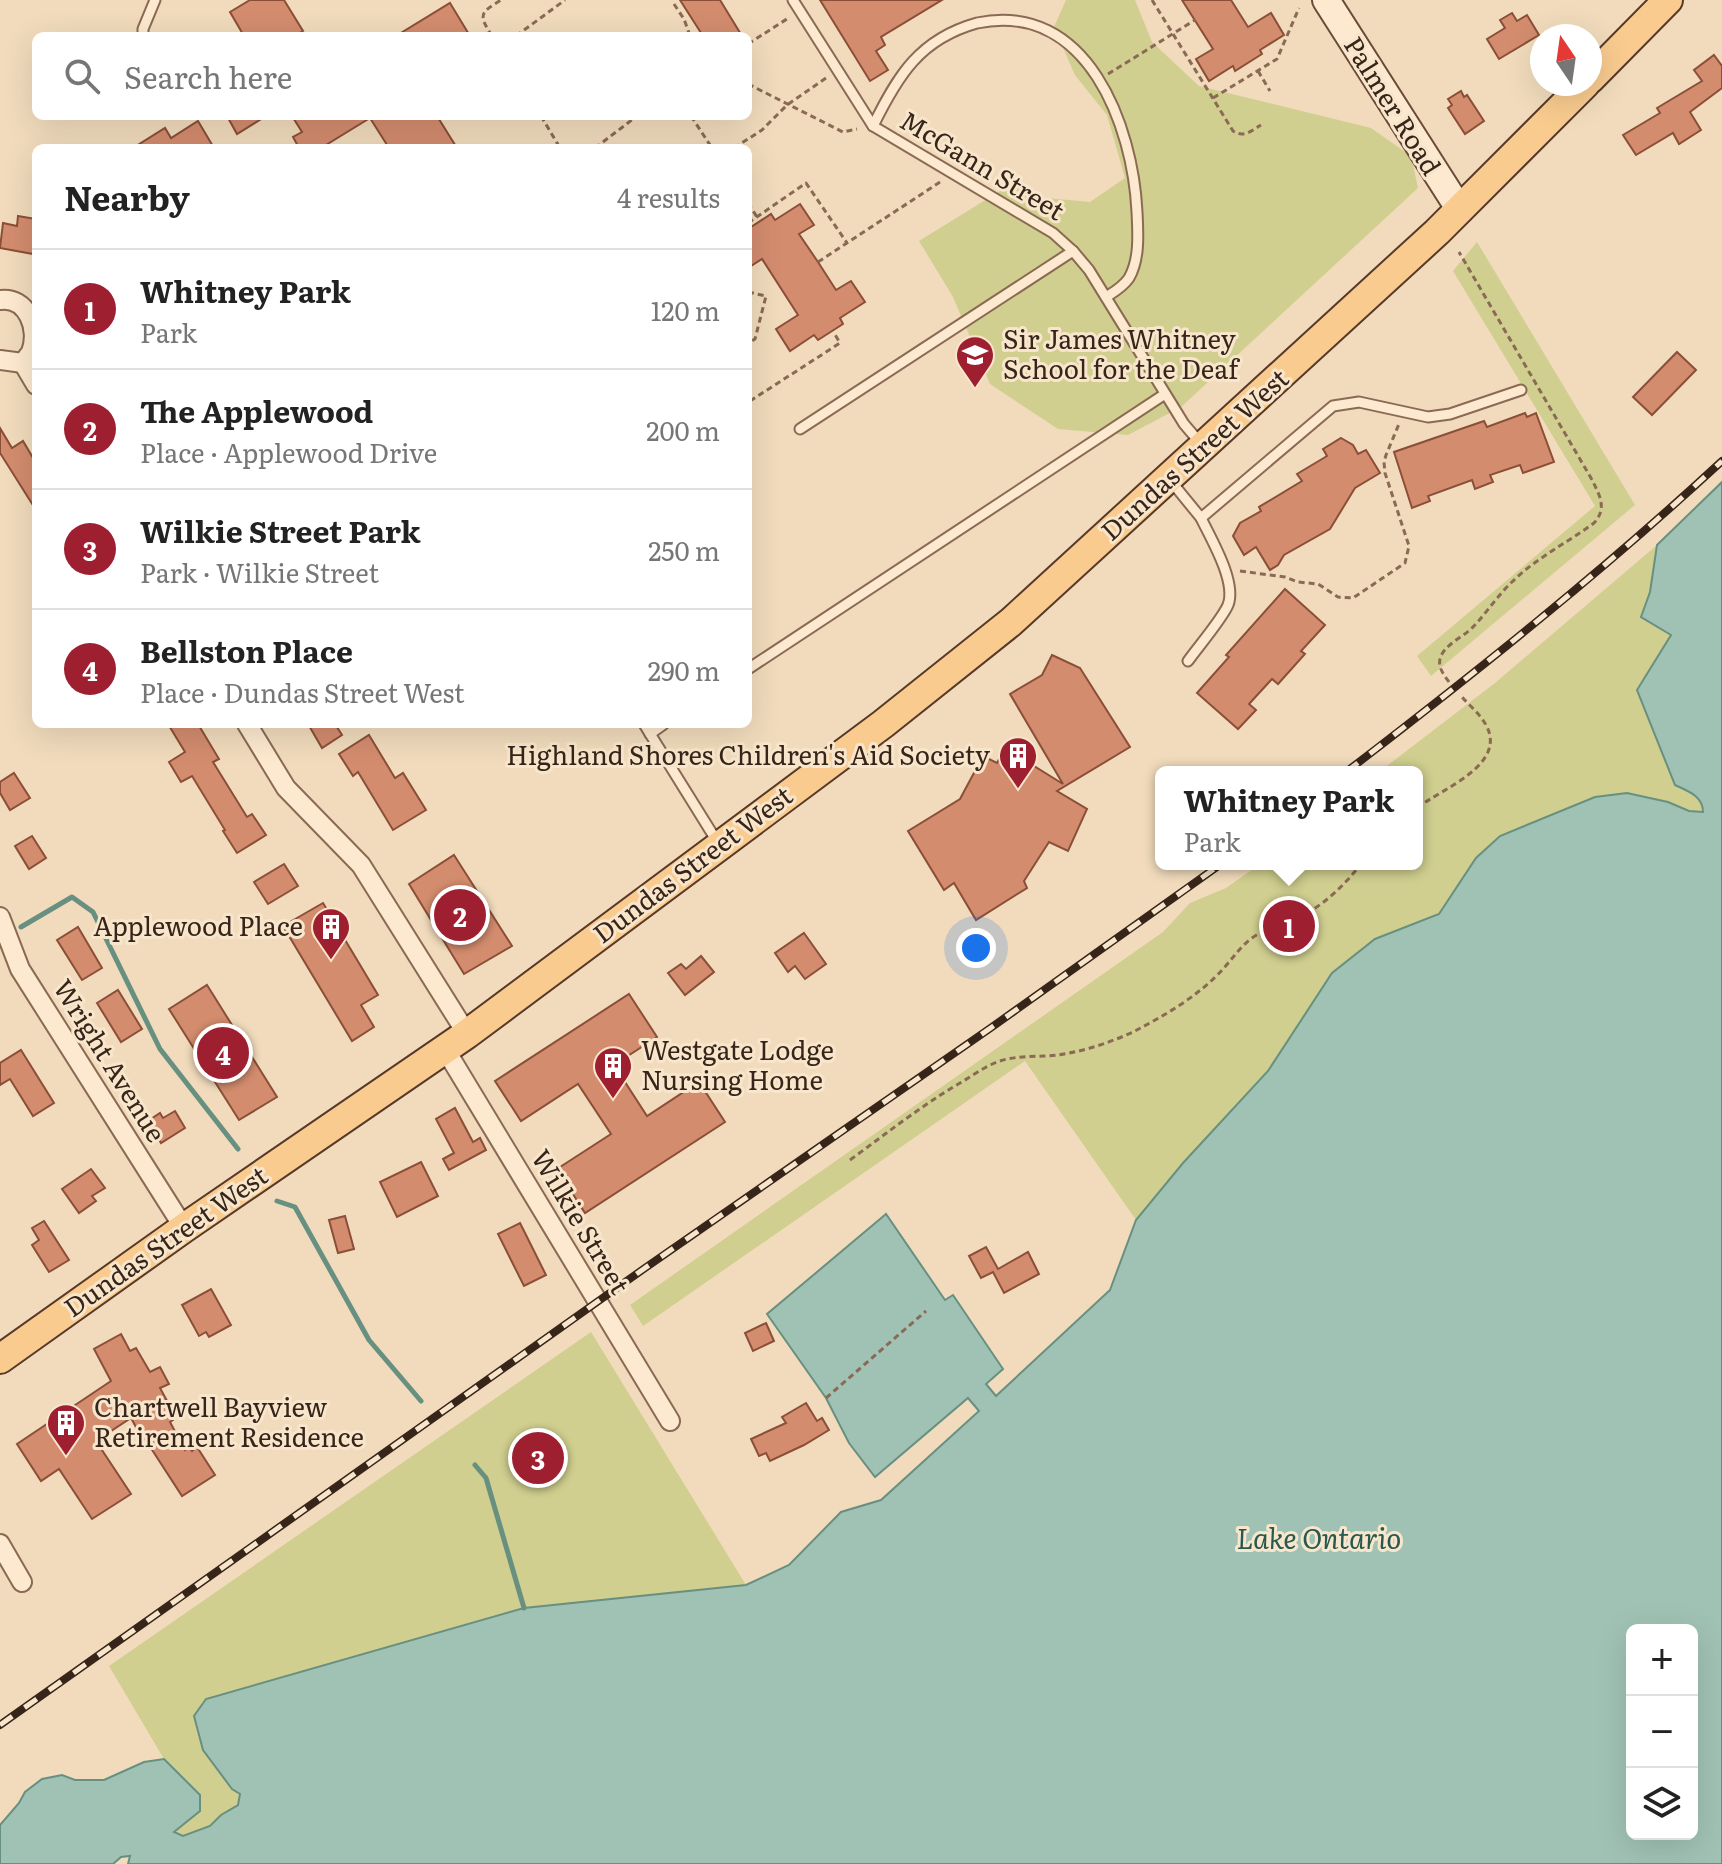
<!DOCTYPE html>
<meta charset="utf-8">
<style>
body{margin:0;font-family:Literata,serif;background:#f6f6f6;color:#222}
.controls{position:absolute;right:24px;bottom:24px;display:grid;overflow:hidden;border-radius:12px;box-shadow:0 8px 32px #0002}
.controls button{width:72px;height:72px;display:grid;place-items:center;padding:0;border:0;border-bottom:2px solid #e0e0e0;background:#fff;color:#222;font:40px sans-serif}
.compass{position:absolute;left:1530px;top:24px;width:72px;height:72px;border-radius:50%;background:#fff;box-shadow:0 8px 32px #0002;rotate:347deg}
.you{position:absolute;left:976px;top:948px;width:28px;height:28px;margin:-20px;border:6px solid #fff;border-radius:50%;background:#1a73e8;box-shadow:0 0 0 12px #1a73e833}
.badge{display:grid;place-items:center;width:52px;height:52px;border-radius:50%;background:#9e1f30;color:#fff;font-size:26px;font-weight:700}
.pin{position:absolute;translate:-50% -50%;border:4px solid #fff;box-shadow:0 2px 8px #0006}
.popup{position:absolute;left:1155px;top:766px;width:268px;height:104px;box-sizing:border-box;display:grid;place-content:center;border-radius:12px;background:#fff;filter:drop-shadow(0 2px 6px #0005);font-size:26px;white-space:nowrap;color:#767676}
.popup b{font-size:30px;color:#222}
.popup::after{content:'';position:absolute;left:50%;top:100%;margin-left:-16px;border:16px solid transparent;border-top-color:#fff}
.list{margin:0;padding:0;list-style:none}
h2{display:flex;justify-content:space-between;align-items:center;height:104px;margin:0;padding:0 32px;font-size:34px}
h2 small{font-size:26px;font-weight:400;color:#767676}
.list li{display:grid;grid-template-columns:52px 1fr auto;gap:24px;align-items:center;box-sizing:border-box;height:120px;padding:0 32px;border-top:2px solid #e0e0e0}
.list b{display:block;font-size:30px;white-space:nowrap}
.list p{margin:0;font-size:26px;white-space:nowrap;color:#767676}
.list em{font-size:26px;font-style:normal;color:#767676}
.icon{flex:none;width:44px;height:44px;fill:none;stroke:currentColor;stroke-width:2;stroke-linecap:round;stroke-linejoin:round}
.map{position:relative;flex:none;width:1722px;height:1864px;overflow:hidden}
.search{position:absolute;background:#fff;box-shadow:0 8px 32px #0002;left:32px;top:32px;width:720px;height:88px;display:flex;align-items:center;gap:20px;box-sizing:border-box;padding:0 28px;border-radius:12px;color:#767676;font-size:30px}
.panel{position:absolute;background:#fff;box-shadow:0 8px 32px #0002;left:32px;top:144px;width:720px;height:584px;border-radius:12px}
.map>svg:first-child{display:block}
.green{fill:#d0cf8f}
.water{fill:#a0c2b4;stroke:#679081;stroke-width:2;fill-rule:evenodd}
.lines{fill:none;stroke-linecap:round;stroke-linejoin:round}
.stream{stroke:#679081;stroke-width:5}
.building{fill:#d38c6e;stroke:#8b4f38;stroke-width:2}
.lane-casing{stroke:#8a6a54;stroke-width:13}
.street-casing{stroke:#8a6a54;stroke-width:22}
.secondary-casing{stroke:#6b4b38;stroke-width:30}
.primary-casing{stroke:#573929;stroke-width:32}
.path{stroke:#8a6a54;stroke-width:3;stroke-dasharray:6 4;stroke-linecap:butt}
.lane{stroke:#fce9cf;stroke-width:9}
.street{stroke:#fce9cf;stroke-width:18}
.secondary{stroke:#fce9cf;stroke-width:26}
.primary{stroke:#f9cb8f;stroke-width:28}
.rail-casing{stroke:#38251a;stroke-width:8}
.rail{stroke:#f8e6cc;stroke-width:5;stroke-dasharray:15;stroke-linecap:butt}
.labels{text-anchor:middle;stroke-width:6;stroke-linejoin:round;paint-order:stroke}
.street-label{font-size:26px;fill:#38251a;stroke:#f8e6cc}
.poi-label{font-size:26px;fill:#38251a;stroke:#f8e6cc;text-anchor:start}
.water-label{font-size:28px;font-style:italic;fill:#285950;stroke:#f8e6cc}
</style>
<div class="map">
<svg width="1722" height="1864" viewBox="0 0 1722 1864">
<rect width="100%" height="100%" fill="#f1dbbc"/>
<g class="green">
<polygon points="1066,0 1135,0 1152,42 1199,86 1371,128 1411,156 1418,188 1181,407 1128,435 1058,429 990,384 953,297 919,241 1013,183 1036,197 1090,202 1125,178 1107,115 1075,75 1054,27"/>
<polygon points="1477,242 1635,505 1431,676 1417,656 1595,506 1453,271"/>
<path d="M1657,545L1650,592L1641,617L1671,634L1675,784C1688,791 1702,796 1703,812L1689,811L1668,802L1627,793L1596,797L1500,836L1476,858L1439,914L1376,939L1332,973L1268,1071L1183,1163L1136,1220L1025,1061L643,1326L630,1305L1163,932L1190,903L1226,888L1260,864H1417V772H1379L1495,683Z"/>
<polygon points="591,1332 746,1585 524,1608 232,1789 240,1794 238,1805 221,1815 210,1826 183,1836 173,1832 200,1795 164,1759 109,1666"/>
</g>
<path class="water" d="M1722,482V1864H128L130,1856L121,1857L113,1864H0V1825L19,1803L25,1792L42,1779L62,1775L75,1780H104L144,1762L164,1759L200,1795V1811L174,1832L183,1836L210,1826L221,1815L238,1805L240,1794L232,1789L203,1750L194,1716L206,1699L524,1608L746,1585L789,1565L841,1512L881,1500L979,1411L968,1398L875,1477L849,1443L826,1398L767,1314L886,1214L945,1300L953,1295L1003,1369L986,1384L996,1396L1110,1290L1136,1220L1183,1163L1268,1071L1332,973L1375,939L1439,914L1476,858L1500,836L1595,797L1627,793L1668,802L1689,811L1703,812C1703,796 1688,791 1675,785L1637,690L1671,635L1641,617L1650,592L1657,545ZM1632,1630H1692V1834H1632Z"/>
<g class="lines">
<g class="stream">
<polyline points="21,927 72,897 93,912 160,1049 238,1149"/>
<polyline points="277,1201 295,1207 369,1340 421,1401"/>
<polyline points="475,1465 486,1478 524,1608"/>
</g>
</g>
<g class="building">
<polygon points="250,0 284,0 303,31 294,36 244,36 230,12"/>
<polygon points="680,0 720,0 742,36 703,36"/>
<polygon points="820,0 942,0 881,37 885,45 876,51 888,70 870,81"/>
<polygon points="1182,0 1231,0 1248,27 1271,13 1284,35 1260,50 1262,54 1235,71 1233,66 1209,81 1196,59 1213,49"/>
<polygon points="450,3 470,36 396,36"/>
<polygon points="1512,13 1517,21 1527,15 1539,35 1499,59 1487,39 1505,28 1500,20"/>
<polygon points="1714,55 1722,66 1722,88 1690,112 1701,130 1679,144 1673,133 1636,155 1623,135 1660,113 1657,108 1702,81 1694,70"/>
<polygon points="1461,91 1464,97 1467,95 1484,121 1465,134 1448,108 1452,105 1448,99"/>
<polygon points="227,116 266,116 237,134"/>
<polygon points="292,116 437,116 457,148 389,148 370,118 321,148 299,148 293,137 302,132"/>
<polygon points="198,121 214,148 133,148 165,128 171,138"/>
<polygon points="800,204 814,225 799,234 818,262 836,290 851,281 865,302 840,318 843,324 818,340 814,335 790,351 776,329 798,315 762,259 748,268 748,229 771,214 775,220"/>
<polygon points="18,216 36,219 36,235 33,254 0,248 3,223 17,226"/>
<polygon points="1677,352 1696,370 1652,415 1633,397"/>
<polygon points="1525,413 1527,417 1536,413 1554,462 1523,473 1520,465 1490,475 1493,482 1475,489 1472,480 1428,496 1430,501 1412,508 1394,452 1484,421 1487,427"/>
<polygon points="0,428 12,448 23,441 36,463 36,510 0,453"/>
<polygon points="1341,438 1353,445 1358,454 1366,450 1380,473 1355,488 1330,529 1284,555 1278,565 1270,570 1256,547 1244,555 1233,536 1240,523 1261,511 1259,507 1302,481 1297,474 1327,456 1323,449"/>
<polygon points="1285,589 1325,625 1301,651 1305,654 1278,684 1272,679 1249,704 1256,710 1238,729 1197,693 1229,657 1226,655"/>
<polygon points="1052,655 1080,668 1130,747 1057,791 1087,809 1068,851 1049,842 1024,881 1027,888 976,920 954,883 944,890 908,831 960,799 983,756 997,763 1005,748 1063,784 1010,694 1042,675"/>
<polygon points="168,724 198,724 219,759 213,762 247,817 252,814 266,835 237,853 223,831 225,830 192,776 181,782 169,762 185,752"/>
<polygon points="308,724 335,724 342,735 322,748"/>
<polygon points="369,735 395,778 403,773 426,810 393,830 358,772 353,776 339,754"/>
<polygon points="14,773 30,798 10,810 0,793 0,782"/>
<polygon points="32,836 46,858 29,869 15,846"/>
<polygon points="454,855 512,946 464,974 409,884"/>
<polygon points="284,864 298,886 268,904 254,882"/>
<polygon points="323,903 378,995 361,1005 374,1027 352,1041 283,926"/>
<polygon points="78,927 102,968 82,980 57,940"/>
<polygon points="804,933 826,964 805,979 795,966 788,972 775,953"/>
<polygon points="701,956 714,972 685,995 668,973 681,964 686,969"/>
<polygon points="207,985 277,1097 239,1120 169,1009"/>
<polygon points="118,990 142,1029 121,1042 97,1003"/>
<polygon points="629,994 657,1037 614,1065 647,1116 699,1082 725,1122 585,1213 557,1169 611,1134 578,1084 521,1121 495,1081"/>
<polygon points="21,1050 54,1103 33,1116 10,1079 0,1085 0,1063"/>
<polygon points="455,1108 473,1142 480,1138 486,1150 449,1170 443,1159 454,1153 436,1119"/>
<polygon points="175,1111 185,1128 161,1143 148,1121 160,1113 163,1118"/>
<polygon points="421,1162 438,1196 397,1217 380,1182"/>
<polygon points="91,1169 105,1188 92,1196 96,1201 79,1213 62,1189"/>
<polygon points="345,1216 354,1249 338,1253 329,1220"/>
<polygon points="44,1221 69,1260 49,1272 32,1245 39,1240 32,1228"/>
<polygon points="520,1223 546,1275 524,1286 498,1234"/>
<polygon points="986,1247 998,1269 1028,1252 1039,1274 1004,1293 993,1272 981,1278 969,1256"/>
<polygon points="211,1289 231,1325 209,1337 206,1332 199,1336 182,1305"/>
<polygon points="766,1323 774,1341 753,1351 745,1333"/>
<polygon points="121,1334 130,1351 136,1348 150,1372 160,1367 169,1384 160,1388 172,1410 169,1412 173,1420 170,1422 185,1450 189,1447 192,1451 197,1447 215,1475 182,1496 145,1439 143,1440 131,1418 96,1441 131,1494 92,1519 59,1469 41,1481 17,1444 111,1381 94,1349"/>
<polygon points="806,1403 817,1421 822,1418 829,1430 804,1445 770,1461 766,1453 759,1456 751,1439 786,1423 782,1417"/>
</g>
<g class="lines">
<defs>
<g id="lane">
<polyline points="793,0 873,126 1053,233 1073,251 1089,270 1184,424 1202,445"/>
<polyline points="143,36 143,29 155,0"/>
<path d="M873,126C898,75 920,39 977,23C1088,0 1133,127 1137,212C1138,233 1140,259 1129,278C1123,287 1114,292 1106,297"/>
<polyline points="800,429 1073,251"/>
<polyline points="1170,480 1201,518 1333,406 1359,402 1428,417 1450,414 1521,390"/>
<path d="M1188,661C1198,647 1222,619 1228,605C1237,582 1211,539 1201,518"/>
<polyline points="748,669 1165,394"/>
<polyline points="644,724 718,843"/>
<polyline points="650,734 664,724"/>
</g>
<g id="street">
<path d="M0,300C27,296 40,329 31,352C30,354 24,361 23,363"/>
<polyline points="0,360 23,363"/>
<polyline points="23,363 36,385"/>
<polyline points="247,724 286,788 361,865 467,1034"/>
<polyline points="0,917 20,969 184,1228"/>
<polyline points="445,1049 670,1421"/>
<polyline points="0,1544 22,1582"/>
</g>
<polyline id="secondary" points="1326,0 1460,210"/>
<g id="primary">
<polyline points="1590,79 1668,0"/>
<polyline points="0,1359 184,1228 467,1034 883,724 1011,622 1437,232 1585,84"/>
</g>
</defs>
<use href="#lane" class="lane-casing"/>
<use href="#street" class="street-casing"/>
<use href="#secondary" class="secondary-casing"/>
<use href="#primary" class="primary-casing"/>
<g class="path">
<path d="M1152,0L1233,131C1244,138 1251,131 1261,125"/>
<polyline points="674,4 684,19 690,36"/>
<path d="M492,36C478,14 480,13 501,0"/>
<polyline points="516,36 565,0"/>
<polyline points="748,44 790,17"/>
<polyline points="1258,71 1270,91"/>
<polyline points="1108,74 1195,20"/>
<polyline points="748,84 843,132 857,129"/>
<polyline points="1213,98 1277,59 1299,8"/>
<polyline points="541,116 560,148"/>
<polyline points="691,116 712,148"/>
<polyline points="595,148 637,116"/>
<polyline points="734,148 762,130 787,105 826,78"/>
<polyline points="748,203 757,217"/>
<polyline points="748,223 806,183 847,243"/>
<polyline points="818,262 940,182"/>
<polyline points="748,292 766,296 755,339 748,343"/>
<polyline points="750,401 840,343 834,333"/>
<polyline points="1240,571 1285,577 1298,582 1318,584 1338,597 1353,598 1405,563 1409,546 1385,473 1384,462 1386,455 1399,424"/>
<path d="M1449,682C1444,675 1438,668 1440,659C1443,646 1461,638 1471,629C1486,614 1497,596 1512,582C1536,558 1567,543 1594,523C1608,508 1599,494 1591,478L1459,252"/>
<path d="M1417,808C1441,789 1508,765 1486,725C1480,714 1469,705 1461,696"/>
<path d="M850,1160C887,1133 921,1106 960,1083C972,1076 984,1067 997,1062C1018,1054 1042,1058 1064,1054C1088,1050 1111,1042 1133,1032C1164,1016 1200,995 1223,969C1233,958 1240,947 1252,938C1264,929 1277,926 1291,921C1319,910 1343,887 1361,864"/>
<polyline points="826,1398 926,1311"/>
</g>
<use href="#lane" class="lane"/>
<use href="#street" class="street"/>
<use href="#secondary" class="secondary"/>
<use href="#primary" class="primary"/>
<defs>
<g id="rail">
<path d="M1346,772C1475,673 1602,572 1722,461"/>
<polyline points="0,1725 645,1268 992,1027 1221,864"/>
</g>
</defs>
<use href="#rail" class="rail-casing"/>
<use href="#rail" class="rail"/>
</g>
<defs>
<symbol id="school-pin" viewBox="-11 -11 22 30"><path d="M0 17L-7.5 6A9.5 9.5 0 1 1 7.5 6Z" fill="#9e1f30" stroke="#f8e6cc"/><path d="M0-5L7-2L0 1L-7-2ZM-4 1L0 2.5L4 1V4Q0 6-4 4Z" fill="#fff"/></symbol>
<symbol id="building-pin" viewBox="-11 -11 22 30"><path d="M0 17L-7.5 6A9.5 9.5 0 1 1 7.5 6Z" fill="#9e1f30" stroke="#f8e6cc"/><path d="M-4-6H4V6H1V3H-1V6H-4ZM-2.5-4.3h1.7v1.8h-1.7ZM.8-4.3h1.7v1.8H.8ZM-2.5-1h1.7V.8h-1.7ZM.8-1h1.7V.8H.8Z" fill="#fff"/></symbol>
</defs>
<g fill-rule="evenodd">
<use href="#school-pin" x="953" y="333" width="44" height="60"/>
<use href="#building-pin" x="996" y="734" width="44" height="60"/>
<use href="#building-pin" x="309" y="905" width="44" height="60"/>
<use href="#building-pin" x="591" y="1044" width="44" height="60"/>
<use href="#building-pin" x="44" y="1401" width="44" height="60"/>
</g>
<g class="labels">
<g class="street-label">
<text transform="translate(1392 106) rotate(58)" y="9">Palmer Road</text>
<text transform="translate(982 166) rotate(31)" y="9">McGann Street</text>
<text transform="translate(1195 455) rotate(-42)" y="9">Dundas Street West</text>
<text transform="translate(693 865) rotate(-37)" y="9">Dundas Street West</text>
<text transform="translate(109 1061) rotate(58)" y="9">Wright Avenue</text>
<text transform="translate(580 1222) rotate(59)" y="9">Wilkie Street</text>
<text transform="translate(166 1242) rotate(-35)" y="9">Dundas Street West</text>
</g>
<g class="poi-label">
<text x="1003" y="349">Sir James Whitney<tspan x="1003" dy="30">School for the Deaf</tspan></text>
<text x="990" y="765" text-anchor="end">Highland Shores Children's Aid Society</text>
<text x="303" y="936" text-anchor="end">Applewood Place</text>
<text x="641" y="1060">Westgate Lodge<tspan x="641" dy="30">Nursing Home</tspan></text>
<text x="94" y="1417">Chartwell Bayview<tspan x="94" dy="30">Retirement Residence</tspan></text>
</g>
<g class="water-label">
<text x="1319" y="1549">Lake Ontario</text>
</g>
</g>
</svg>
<div class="controls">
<button>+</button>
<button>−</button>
<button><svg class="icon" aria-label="layers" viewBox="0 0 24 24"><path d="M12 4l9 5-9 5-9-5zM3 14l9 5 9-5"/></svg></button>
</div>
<svg class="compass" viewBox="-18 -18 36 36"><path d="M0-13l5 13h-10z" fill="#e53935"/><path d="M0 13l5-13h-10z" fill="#767676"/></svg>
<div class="you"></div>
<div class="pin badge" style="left:1289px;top:926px">1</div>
<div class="popup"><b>Whitney Park</b>Park</div>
<div class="pin badge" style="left:460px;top:915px">2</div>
<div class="pin badge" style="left:538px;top:1458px">3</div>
<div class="pin badge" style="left:223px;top:1053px">4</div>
<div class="search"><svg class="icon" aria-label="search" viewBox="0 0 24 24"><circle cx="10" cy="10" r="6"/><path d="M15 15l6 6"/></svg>Search here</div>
<section class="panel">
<h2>Nearby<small>4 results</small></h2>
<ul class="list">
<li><span class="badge">1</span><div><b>Whitney Park</b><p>Park</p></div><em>120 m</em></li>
<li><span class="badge">2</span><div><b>The Applewood</b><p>Place · Applewood Drive</p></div><em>200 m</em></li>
<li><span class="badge">3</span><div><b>Wilkie Street Park</b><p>Park · Wilkie Street</p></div><em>250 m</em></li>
<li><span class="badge">4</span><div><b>Bellston Place</b><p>Place · Dundas Street West</p></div><em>290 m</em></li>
</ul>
</section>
</div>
